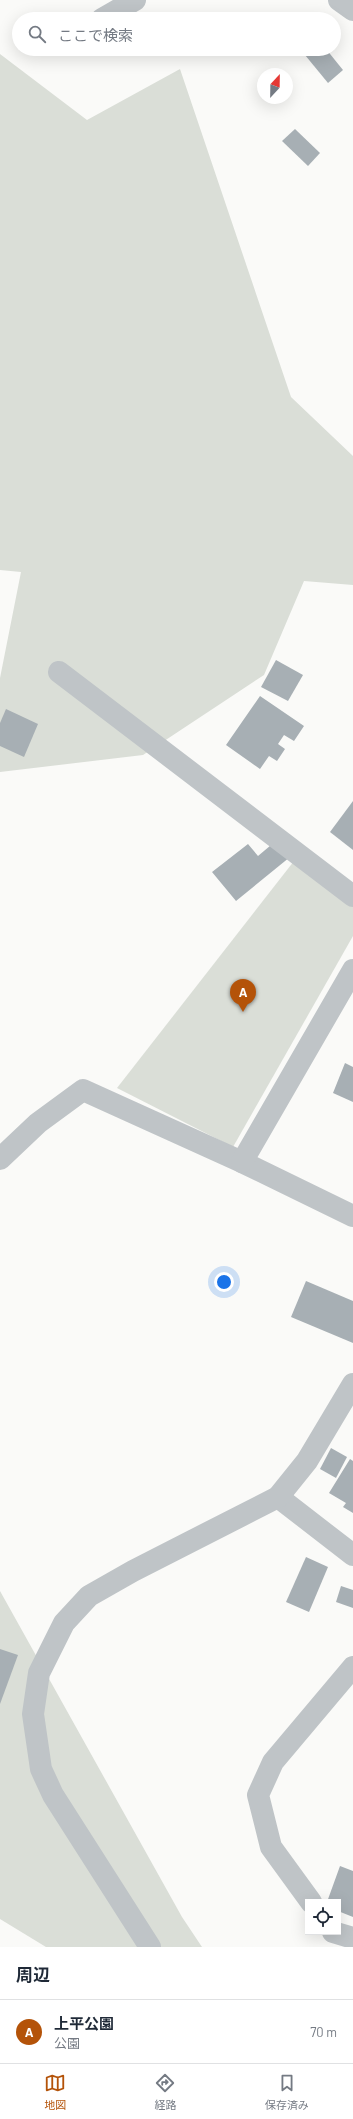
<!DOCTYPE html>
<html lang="ja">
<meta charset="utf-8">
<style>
body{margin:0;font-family:Barlow,"Noto Sans JP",sans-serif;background:#f6f6f7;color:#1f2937}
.controls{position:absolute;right:12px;bottom:12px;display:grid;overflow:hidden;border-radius:0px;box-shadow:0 4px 16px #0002}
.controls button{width:36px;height:36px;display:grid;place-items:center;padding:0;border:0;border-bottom:1px solid #e0e1e3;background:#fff;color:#1f2937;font:20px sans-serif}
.compass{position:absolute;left:257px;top:68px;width:36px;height:36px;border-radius:50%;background:#fff;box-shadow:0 4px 16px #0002;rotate:22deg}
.you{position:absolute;left:224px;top:1282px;width:14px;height:14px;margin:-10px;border:3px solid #fff;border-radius:50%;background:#1a73e8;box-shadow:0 0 0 6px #1a73e833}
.badge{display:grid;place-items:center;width:26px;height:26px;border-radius:50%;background:#b45309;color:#fff;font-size:13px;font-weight:700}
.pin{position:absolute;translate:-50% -33px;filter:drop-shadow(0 1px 2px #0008)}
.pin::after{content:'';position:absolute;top:21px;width:14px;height:12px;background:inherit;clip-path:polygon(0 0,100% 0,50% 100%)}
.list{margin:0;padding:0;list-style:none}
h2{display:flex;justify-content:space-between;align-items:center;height:52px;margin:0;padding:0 16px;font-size:17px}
h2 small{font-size:13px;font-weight:400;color:#747a83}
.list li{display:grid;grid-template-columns:26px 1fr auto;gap:12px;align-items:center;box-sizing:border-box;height:64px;padding:0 16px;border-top:1px solid #e0e1e3}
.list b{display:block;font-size:15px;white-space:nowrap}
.list p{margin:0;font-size:13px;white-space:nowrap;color:#747a83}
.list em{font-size:13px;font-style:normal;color:#747a83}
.icon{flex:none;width:22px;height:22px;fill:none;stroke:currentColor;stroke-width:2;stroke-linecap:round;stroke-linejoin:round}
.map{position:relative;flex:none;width:353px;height:1947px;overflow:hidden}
.search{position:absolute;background:#fff;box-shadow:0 4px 16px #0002;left:12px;right:12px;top:12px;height:44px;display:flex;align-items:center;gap:10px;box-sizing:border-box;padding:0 14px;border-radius:22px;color:#747a83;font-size:15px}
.sheet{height:116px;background:#fff}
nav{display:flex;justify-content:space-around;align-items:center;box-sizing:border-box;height:56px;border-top:1px solid #e0e1e3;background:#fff;font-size:11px;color:#747a83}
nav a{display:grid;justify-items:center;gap:2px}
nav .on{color:#b45309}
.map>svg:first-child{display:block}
.green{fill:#daded7}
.building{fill:#a7afb4}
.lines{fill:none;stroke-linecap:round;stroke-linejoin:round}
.minor{stroke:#bfc4c7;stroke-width:22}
</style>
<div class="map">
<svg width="353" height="1947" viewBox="0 0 353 1947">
<rect width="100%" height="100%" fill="#fafaf8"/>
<g class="green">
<polygon points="0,54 87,120 180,69 291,397 353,456 353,585 304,581 264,675 143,755 0,772 0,678 21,572 0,570"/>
<polygon points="294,861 353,905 353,936 233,1147 117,1088"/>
<polygon points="0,1591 182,1917 202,1947 46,1947 0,1919"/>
</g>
<g class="building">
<polygon points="312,49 326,49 343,70 328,83 305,55"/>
<polygon points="295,129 320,153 308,166 282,141"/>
<polygon points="276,660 303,675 288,701 261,687"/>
<polygon points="260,696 304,726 294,741 284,735 278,744 285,749 277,761 269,756 260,769 226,745"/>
<polygon points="6,709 38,724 24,757 0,746 0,723"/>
<polygon points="353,801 353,850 330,832"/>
<polygon points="277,840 290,857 236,901 212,872 248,844 258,856"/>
<polygon points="345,1063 353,1067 353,1102 333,1093"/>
<polygon points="306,1281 353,1301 353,1343 291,1317"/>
<polygon points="331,1448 347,1457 336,1478 320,1469"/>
<polygon points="350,1459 353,1461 353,1513 343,1507 346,1503 329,1493"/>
<polygon points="306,1557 328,1567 309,1612 286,1602"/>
<polygon points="341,1586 353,1590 353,1608 336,1602"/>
<polygon points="0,1649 18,1655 0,1704"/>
<polygon points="340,1866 353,1871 353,1917 338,1911 338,1902 327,1902"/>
</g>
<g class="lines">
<g class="minor">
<polyline points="339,0 353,10"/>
<polyline points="102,19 135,0"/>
<polyline points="59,672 353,896"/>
<polyline points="0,1159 38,1123 83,1090 242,1162 353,1216"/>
<polyline points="242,1162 353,970"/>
<polyline points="278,1497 353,1555"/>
<polyline points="311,1902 271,1847 258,1795 273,1762 353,1667"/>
<polyline points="333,1932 353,1938"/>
<polyline points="150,1947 53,1795 41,1769 33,1714 39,1673 64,1623 89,1596 133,1571 278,1497 307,1461 353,1384"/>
</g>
</g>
</svg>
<div class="controls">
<button><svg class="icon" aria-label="locate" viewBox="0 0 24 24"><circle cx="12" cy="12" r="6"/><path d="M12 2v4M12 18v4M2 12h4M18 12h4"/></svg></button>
</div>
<svg class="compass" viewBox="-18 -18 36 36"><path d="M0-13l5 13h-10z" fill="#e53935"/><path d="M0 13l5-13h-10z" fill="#747a83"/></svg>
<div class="you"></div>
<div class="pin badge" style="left:243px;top:1012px">A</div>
<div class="search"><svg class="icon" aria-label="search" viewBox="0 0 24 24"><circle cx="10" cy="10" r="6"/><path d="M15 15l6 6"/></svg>ここで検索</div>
</div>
<section class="sheet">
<h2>周辺<small></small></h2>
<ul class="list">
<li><span class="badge">A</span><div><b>上平公園</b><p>公園</p></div><em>70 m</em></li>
</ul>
</section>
<nav>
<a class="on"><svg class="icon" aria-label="map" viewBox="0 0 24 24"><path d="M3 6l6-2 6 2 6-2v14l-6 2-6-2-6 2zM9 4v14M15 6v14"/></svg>地図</a>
<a><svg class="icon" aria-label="directions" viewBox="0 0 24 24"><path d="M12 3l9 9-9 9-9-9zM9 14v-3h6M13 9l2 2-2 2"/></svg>経路</a>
<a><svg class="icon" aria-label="saved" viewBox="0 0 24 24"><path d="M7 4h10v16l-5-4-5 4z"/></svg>保存済み</a>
</nav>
